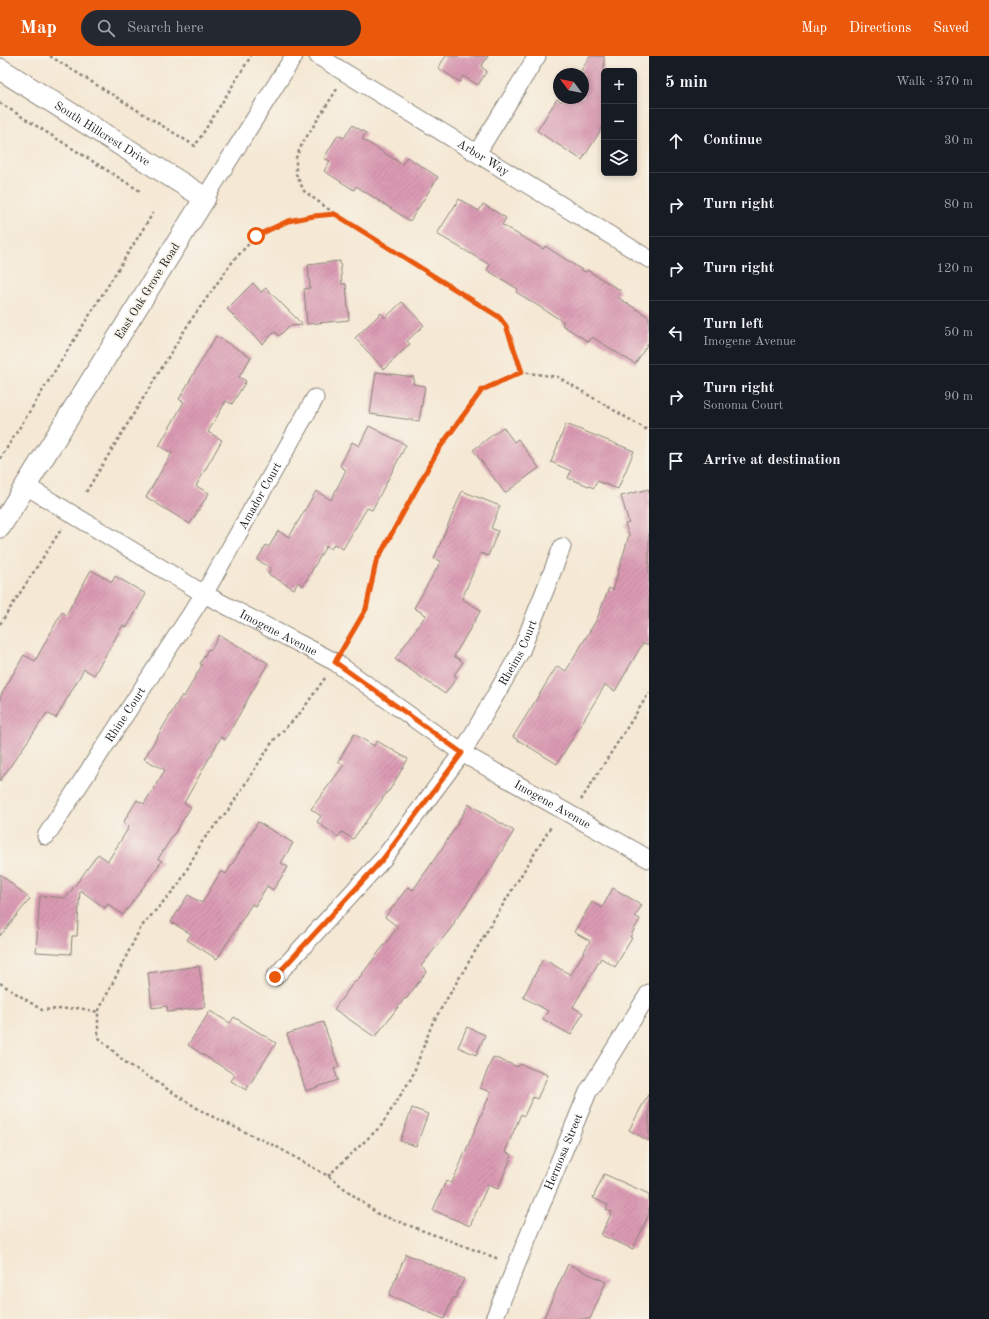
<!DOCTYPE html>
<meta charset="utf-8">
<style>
body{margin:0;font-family:"Old Standard TT",serif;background:#242831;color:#f1f3f6}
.controls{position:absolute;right:12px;top:12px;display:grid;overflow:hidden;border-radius:6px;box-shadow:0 2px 6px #0003}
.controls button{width:36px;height:36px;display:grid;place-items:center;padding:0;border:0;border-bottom:1px solid #363941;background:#171b24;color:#f1f3f6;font:20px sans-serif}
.compass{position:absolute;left:553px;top:12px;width:36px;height:36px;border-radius:50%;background:#171b24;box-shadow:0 2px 6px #0003;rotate:302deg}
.stop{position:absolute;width:12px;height:12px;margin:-9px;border:3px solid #ea580c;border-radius:50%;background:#fff}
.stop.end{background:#ea580c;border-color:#fff;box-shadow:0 1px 4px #0008}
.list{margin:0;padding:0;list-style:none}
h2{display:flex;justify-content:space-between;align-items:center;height:52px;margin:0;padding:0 16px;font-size:17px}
h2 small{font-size:13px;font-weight:400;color:#9ea1a6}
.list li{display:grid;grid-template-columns:26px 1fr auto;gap:12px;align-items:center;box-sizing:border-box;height:64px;padding:0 16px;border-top:1px solid #363941}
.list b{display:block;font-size:15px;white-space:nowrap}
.list p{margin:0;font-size:13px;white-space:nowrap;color:#9ea1a6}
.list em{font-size:13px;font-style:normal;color:#9ea1a6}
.icon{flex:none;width:22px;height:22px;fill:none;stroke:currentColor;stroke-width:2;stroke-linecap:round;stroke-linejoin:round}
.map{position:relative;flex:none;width:649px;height:1263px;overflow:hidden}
header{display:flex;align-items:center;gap:24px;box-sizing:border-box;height:56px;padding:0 20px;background:#ea580c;color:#fff}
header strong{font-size:19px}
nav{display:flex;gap:22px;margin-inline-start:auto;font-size:14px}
.search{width:280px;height:36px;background:#242831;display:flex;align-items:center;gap:10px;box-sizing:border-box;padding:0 14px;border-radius:22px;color:#9ea1a6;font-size:15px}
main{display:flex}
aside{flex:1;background:#171b24}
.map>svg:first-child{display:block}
.building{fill:url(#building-hatch)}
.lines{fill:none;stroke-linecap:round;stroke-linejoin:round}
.minor-casing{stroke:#888278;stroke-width:19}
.tertiary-casing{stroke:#888278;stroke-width:23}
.path{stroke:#888278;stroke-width:2.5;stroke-dasharray:3 3;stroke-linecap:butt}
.minor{stroke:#fff;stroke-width:17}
.tertiary{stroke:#fff;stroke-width:21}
.route{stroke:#ea580c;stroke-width:5}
.labels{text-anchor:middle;stroke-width:3.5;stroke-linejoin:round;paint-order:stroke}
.street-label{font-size:12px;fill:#1c1c1c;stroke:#f7f3e8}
</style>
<header>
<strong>Map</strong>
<div class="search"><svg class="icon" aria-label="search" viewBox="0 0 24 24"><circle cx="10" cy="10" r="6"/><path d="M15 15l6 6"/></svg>Search here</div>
<nav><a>Map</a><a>Directions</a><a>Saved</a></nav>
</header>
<main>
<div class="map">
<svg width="649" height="1263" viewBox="0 0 649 1263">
<defs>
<pattern id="building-hatch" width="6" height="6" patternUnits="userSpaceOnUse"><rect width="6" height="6" fill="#da9ab2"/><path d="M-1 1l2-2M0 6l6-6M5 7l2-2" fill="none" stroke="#ba8498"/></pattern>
</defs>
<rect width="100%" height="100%" fill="#f7f3e8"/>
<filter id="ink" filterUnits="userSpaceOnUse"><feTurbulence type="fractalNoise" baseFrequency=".025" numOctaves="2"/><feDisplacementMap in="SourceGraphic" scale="8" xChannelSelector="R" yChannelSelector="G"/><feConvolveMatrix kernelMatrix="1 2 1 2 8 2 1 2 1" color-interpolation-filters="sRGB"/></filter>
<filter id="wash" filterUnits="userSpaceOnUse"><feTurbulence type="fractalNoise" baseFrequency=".012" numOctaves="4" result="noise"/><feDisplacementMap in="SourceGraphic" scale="16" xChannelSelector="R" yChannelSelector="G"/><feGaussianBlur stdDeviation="0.9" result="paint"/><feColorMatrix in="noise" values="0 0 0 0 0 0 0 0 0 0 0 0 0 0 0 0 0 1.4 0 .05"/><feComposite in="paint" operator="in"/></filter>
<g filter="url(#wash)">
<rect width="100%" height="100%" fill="#f5e8d4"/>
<g id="blocks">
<g class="building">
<polygon points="446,0 488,0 481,11 487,15 478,29 463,20 460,26 438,12"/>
<polygon points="590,0 604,0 604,69 582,104 537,75 557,43 561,46 564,42 583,42 583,18 579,18"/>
<polygon points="352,69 366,77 362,83 402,108 407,101 438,121 410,165 356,130 354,134 324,115 330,105 324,102 338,79 344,82"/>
<polygon points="459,143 479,155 483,148 506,162 502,169 543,193 545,190 585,216 587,214 621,235 617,241 649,261 649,286 635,308 592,281 589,286 562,269 564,266 516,236 518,233 487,214 490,209 437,178"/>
<polygon points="340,205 342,228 346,228 349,264 307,268 304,233 310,232 308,209"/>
<polygon points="253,227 261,236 266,232 303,269 289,270 279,280 275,276 262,288 227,253"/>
<polygon points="402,246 424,269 407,285 410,288 384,313 355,282 381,257 385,262"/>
<polygon points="216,280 251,301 239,321 246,325 232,348 226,345 208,376 222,384 196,430 209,437 190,468 146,441 172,397 159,390 184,346 179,343"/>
<polygon points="376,316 414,321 413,328 425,330 419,365 370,358"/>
<polygon points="566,368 634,395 618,433 597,425 594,432 568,422 571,415 551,406"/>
<polygon points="369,370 406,389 372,454 367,452 343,493 334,488 331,493 326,490 303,530 298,526 294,533 268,518 271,512 257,504 266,489 269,491 278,475 289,481 316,435 331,444 346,414 340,410 352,386 359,390"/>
<polygon points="503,371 514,386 518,383 539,412 505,437 473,394"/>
<polygon points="649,433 649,589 643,587 615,635 605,629 557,708 513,681 557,610 566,615 597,563 609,532 613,534 629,479 625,468 629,467 621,440"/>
<polygon points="462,435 500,450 491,472 498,475 488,500 481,497 462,543 481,554 454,600 463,606 454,619 457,621 445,638 395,603 426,559 414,552 441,505 434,503"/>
<polygon points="91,514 112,526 115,520 146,538 127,571 123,569 94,619 84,613 56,662 47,657 0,725 0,641 24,599 35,605 62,556 66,559"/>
<polygon points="219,579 268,607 225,684 221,681 184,747 191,751 158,803 162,805 123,859 108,848 105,852 80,834 77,880 72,880 71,898 36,896 40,840 66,842 98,798 108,805 129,771 123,767 137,744 144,748 165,714 144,703 182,639 184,641 202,609 200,608 208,593 211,594"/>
<polygon points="354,678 374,690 377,685 408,703 389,735 388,735 353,783 342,776 338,781 317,766 321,760 311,753 344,709 338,706"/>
<polygon points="469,748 514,775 486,820 454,866 455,867 421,910 427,915 406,943 405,942 375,981 334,953 355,925 356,926 398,871 385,861 408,831 413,834 443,791"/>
<polygon points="258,766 293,787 281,807 288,811 273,834 267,830 255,850 252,848 217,903 187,884 191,878 171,866 188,839 202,847 221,815 226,818"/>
<polygon points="0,818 30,843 0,880"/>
<polygon points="613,832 642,849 635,860 640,863 630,881 632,882 615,911 601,902 573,951 583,957 571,979 543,963 548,955 523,941 543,903 571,919 590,885 574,876 592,846 602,852"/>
<polygon points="199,910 205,951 168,956 167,950 152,952 148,917"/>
<polygon points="210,955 230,967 234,961 276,987 246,1034 231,1025 235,1019 188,989"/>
<polygon points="323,966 339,1011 334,1013 338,1024 306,1035 287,978"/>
<polygon points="467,971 485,979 476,999 458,991"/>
<polygon points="493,1001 518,1011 520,1008 548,1019 537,1043 533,1041 524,1060 521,1058 505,1096 512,1099 498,1133 488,1129 470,1170 433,1154 446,1125 452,1127 491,1036 480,1032"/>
<polygon points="649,1037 649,1085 629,1074"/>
<polygon points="412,1052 428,1058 416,1090 400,1085"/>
<polygon points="604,1118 649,1138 649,1158 633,1193 601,1179 612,1156 606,1154 608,1149 593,1142"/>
<polygon points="406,1198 464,1223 455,1242 453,1242 444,1263 389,1239"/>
<polygon points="568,1208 606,1226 590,1263 543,1263"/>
</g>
</g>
</g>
<g filter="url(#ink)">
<use href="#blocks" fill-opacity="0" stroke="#888278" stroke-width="1"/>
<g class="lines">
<defs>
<g id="minor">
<path id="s1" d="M318,0L649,203"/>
<polyline points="477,97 537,0"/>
<polyline points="205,142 294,0"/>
<path id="s2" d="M26,430L204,538L335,606L462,697L649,803"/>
<path id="s3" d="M46,780L204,538L315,342"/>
<path id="s4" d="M275,921L383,803L462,697L521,595L562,491"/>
<path id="s5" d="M494,1263L588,1036L649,937"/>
</g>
<g id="tertiary">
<path id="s6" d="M0,13L205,142L0,471"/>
</g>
</defs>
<use href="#minor" class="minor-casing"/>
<use href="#tertiary" class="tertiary-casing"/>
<g class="path">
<polyline points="50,0 195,90 251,0"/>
<polyline points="337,33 302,88 296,102 296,118 304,135 335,158 499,261 506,270 521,316"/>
<polyline points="0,47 140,135"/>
<polyline points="0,403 153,157"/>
<polyline points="86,436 189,267 233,205 256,180 288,165 313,160 334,158"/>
<polyline points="0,568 62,472"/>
<polyline points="344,590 366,553 376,506 437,394 482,334 521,316 558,321 649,375"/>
<polyline points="325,622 301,656 273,685 229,753 203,784 179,828 141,871 98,956 98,981 125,1006 205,1057 277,1091 328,1120 378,1158 499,1203"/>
<polyline points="581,744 649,637"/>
<polyline points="0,927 42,954 79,952 98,956"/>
<polyline points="328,1120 381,1070 412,1021 432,968 493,865 552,769"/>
</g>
<use href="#minor" class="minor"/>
<use href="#tertiary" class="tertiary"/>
</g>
</g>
<g class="lines" filter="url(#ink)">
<polyline class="route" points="256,180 288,165 314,160 335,158 499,261 506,270 522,316 482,334 438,394 376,506 366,553 335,606 462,697 383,803 275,921"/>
</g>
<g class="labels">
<g class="street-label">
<text dy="4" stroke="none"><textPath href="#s6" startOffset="121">South Hillcrest Drive</textPath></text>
<text dy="4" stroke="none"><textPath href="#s1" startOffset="194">Arbor Way</textPath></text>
<text transform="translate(147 235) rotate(-58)" y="4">East Oak Grove Road</text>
<text dy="4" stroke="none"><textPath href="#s3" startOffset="402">Amador Court</textPath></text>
<text dy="4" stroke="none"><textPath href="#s2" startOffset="292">Imogene Avenue</textPath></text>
<text dy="4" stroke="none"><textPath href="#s4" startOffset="407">Rheims Court</textPath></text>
<text dy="4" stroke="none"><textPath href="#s3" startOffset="145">Rhine Court</textPath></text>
<text dy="4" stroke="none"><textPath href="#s2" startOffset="616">Imogene Avenue</textPath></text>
<text dy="4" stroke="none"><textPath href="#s5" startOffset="181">Hermosa Street</textPath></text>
</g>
</g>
</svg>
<div class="controls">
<button>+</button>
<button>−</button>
<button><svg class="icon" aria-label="layers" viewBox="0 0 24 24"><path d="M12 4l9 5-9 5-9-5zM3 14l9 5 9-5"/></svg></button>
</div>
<svg class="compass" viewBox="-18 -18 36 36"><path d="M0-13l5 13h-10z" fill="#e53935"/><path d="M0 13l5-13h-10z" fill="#9ea1a6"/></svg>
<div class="stop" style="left:256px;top:180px"></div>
<div class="stop end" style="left:275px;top:921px"></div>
</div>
<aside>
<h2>5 min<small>Walk · 370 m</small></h2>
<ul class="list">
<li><svg class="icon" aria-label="ahead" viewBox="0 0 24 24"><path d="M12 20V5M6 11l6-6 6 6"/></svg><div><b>Continue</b></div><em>30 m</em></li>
<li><svg class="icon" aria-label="right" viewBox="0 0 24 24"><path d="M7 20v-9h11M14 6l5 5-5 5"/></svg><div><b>Turn right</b></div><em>80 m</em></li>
<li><svg class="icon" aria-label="right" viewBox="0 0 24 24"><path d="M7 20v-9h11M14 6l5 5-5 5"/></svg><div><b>Turn right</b></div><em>120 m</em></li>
<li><svg class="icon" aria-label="left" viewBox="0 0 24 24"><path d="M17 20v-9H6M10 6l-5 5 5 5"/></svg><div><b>Turn left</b><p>Imogene Avenue</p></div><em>50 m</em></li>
<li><svg class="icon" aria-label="right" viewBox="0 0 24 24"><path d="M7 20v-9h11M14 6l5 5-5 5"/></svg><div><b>Turn right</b><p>Sonoma Court</p></div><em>90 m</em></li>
<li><svg class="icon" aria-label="arrive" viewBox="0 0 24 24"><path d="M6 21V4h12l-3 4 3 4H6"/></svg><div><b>Arrive at destination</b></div></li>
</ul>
</aside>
</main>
